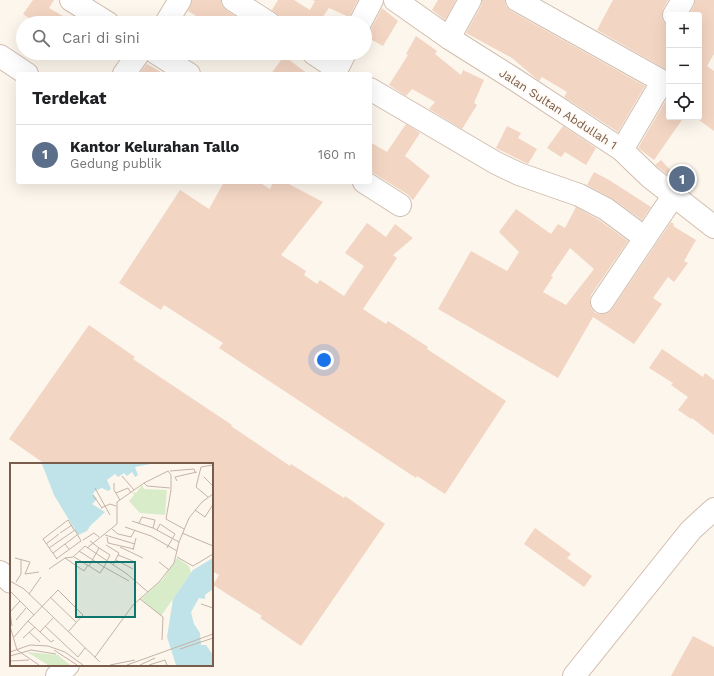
<!DOCTYPE html>
<html lang="id">
<meta charset="utf-8">
<style>
body{margin:0;font-family:"Work Sans",sans-serif;background:#f6f6f6;color:#202124}
.controls{position:absolute;right:12px;top:12px;display:grid;overflow:hidden;border-radius:4px;box-shadow:0 4px 16px #0002}
.controls button{width:36px;height:36px;display:grid;place-items:center;padding:0;border:0;border-bottom:1px solid #e0e0e0;background:#fff;color:#202124;font:20px sans-serif}
.you{position:absolute;left:324px;top:360px;width:14px;height:14px;margin:-10px;border:3px solid #fff;border-radius:50%;background:#1a73e8;box-shadow:0 0 0 6px #1a73e833}
.badge{display:grid;place-items:center;width:26px;height:26px;border-radius:50%;background:#7c3aed;color:#fff;font-size:13px;font-weight:700}
.pin{position:absolute;translate:-50% -50%;border:2px solid #fff;box-shadow:0 1px 4px #0006}
.list{margin:0;padding:0;list-style:none}
h2{display:flex;justify-content:space-between;align-items:center;height:52px;margin:0;padding:0 16px;font-size:17px}
h2 small{font-size:13px;font-weight:400;color:#757577}
.list li{display:grid;grid-template-columns:26px 1fr auto;gap:12px;align-items:center;box-sizing:border-box;height:60px;padding:0 16px;border-top:1px solid #e0e0e0}
.list b{display:block;font-size:15px;white-space:nowrap}
.list p{margin:0;font-size:13px;white-space:nowrap;color:#757577}
.list em{font-size:13px;font-style:normal;color:#757577}
.icon{flex:none;width:22px;height:22px;fill:none;stroke:currentColor;stroke-width:2;stroke-linecap:round;stroke-linejoin:round}
.map{position:relative;flex:none;width:714px;height:676px;overflow:hidden}
.search{position:absolute;background:#fff;box-shadow:0 4px 16px #0002;left:16px;top:16px;width:356px;height:44px;display:flex;align-items:center;gap:10px;box-sizing:border-box;padding:0 14px;border-radius:22px;color:#757577;font-size:15px}
.panel{position:absolute;background:#fff;box-shadow:0 4px 16px #0002;left:16px;top:72px;width:356px;height:112px;border-radius:4px}
.map>svg:first-child{display:block}
.building{fill:#f3d5c3;fill-rule:evenodd}
.lines{fill:none;stroke-linecap:round;stroke-linejoin:round}
.minor-casing{stroke:#d1beb0;stroke-width:24}
.minor{stroke:#fff;stroke-width:22}
.labels{text-anchor:middle;stroke-width:3;stroke-linejoin:round;paint-order:stroke}
.street-label{font-size:12px;fill:#7a5c4d;stroke:#fffaf3}
.inset-road{fill:none;stroke:#c5b3a7;stroke-width:1}
.view{fill:#0f766e;fill-opacity:0.15;stroke:#0f766e;stroke-width:2}
.inset-edge{fill:none;stroke:#7a5c4d;stroke-width:2}
</style>
<div class="map">
<svg width="714" height="676" viewBox="0 0 714 676">
<rect width="100%" height="100%" fill="#fdf6ec"/>
<g class="building">
<polygon points="33,0 54,0 49,8 75,23 26,23 29,18 23,14"/>
<polygon points="192,0 221,0 222,6 226,10 238,18 235,23 208,23 188,11"/>
<polygon points="278,0 294,0 310,10 315,1 312,0 358,0 349,17 329,8 322,18 328,23 282,23 280,17 272,10"/>
<polygon points="438,0 456,0 445,20 432,10"/>
<polygon points="482,0 505,0 506,6 511,11 645,86 618,132 564,97 567,92 542,77 539,81 512,58 466,33 481,6"/>
<polygon points="613,0 668,0 663,9 662,15 663,21 669,26 669,71 597,30"/>
<polygon points="695,0 714,0 714,54 707,66 714,71 714,131 699,120 699,15 689,15 694,6"/>
<polygon points="382,8 398,21 383,46 365,36 365,34 371,29"/>
<polygon points="416,36 437,51 435,54 461,75 463,70 484,80 474,103 477,105 462,129 429,109 435,102 412,89 406,96 389,85 408,55 406,54"/>
<polygon points="284,56 308,74 271,74"/>
<polygon points="147,64 164,74 139,74"/>
<polygon points="668,97 669,97 669,117 684,117 654,160 638,148"/>
<polygon points="406,124 420,133 405,156 430,176 413,200 407,194 370,171 370,142 387,152"/>
<polygon points="507,126 521,133 518,138 537,149 528,164 496,148"/>
<polygon points="563,126 596,148 586,165 565,152 561,157 547,148"/>
<polygon points="661,160 675,175 672,178 655,165"/>
<polygon points="594,172 609,180 651,207 642,220 613,199 587,185"/>
<polygon points="224,182 259,182 270,189 273,182 285,182 323,202 281,255 306,271 304,275 317,284 320,280 344,296 364,266 345,253 367,223 386,237 395,224 413,238 393,255 397,258 363,309 386,324 388,321 428,347 427,349 506,401 445,494 417,476 416,478 219,348 223,343 164,305 161,310 119,283 180,190 209,209"/>
<path d="M576,207L599,220L628,241L591,295L590,302L591,308L595,313L601,314L607,313L612,309L671,222L674,224L673,226L696,240L684,261L688,263L674,282L668,277L653,298L662,304L634,344L593,317L558,378L438,309L471,251L507,271L519,252L499,232L516,209L551,234L558,224L565,228ZM570,248L594,269L566,305L543,292L553,277L551,276Z"/>
<polygon points="89,325 135,357 133,359 232,425 231,426 290,466 291,464 344,498 345,496 385,524 301,646 260,618 262,616 213,585 219,575 212,571 212,464 45,464 9,439"/>
<polygon points="662,349 703,377 705,373 714,380 714,435 692,418 691,419 678,410 688,397 671,385 673,383 649,368"/>
<polygon points="535,528 571,554 567,558 592,576 584,587 524,544"/>
<polygon points="693,636 714,647 714,676 671,676"/>
</g>
<g class="lines">
<defs>
<g id="minor">
<polyline points="71,0 108,23"/>
<polyline points="233,0 269,23"/>
<polyline points="395,0 449,38 514,79 622,150 650,177 714,227"/>
<polyline points="517,0 669,85"/>
<polyline points="674,15 683,0"/>
<polyline points="166,23 180,0"/>
<polyline points="360,23 372,0"/>
<polyline points="449,38 470,0"/>
<polyline points="156,53 189,74"/>
<polyline points="313,53 337,69 345,53"/>
<polyline points="0,56 27,74"/>
<polyline points="124,74 139,53"/>
<polyline points="370,89 496,163 519,174 579,195 606,209 645,238"/>
<polyline points="622,150 662,82"/>
<polyline points="364,182 400,205"/>
<polyline points="602,302 674,195"/>
<polyline points="0,572 11,582"/>
<polyline points="57,676 68,665"/>
<polyline points="574,676 691,530 714,509"/>
</g>
</defs>
<use href="#minor" class="minor-casing"/>
<use href="#minor" class="minor"/>
</g>
<g class="labels">
<g class="street-label">
<text transform="translate(558 109) rotate(33)" y="4">Jalan Sultan Abdullah 1</text>
</g>
</g>
<g transform="translate(10 463)">
<rect width="203" height="203" fill="#fdf6ec"/>
<path d="M132,22L134,26L157,27L155,52L130,50L119,38L124,32L123,29L126,30ZM167,95L179,103L181,110L151,153L131,136L153,116ZM17,189L48,192L60,202H38Z" fill="#d8ecc9"/>
<path d="M32,1H140L125,4L128,12L125,14L122,9L117,13L114,10L108,14L105,11L97,17L101,26L98,28L92,25L85,28L83,31L87,36L82,41L95,49L80,63L77,68L68,72L44,32ZM203,95V126L195,132V136L189,135L181,149L184,161L190,170L191,182H196L203,192V202H166L157,174L163,136L183,107Z" fill="#bfe3e8"/>
<path class="inset-road" d="M160,8L184,6L185,9M112,13L124,27M194,14L203,23M167,18L165,14L187,9M104,20V27L110,37M134,20L137,23L160,25M85,25L100,52M106,30L118,25L121,30M83,32L92,45M198,34L186,24L191,4L203,2M91,45L100,41L106,43M185,47L195,54L202,43M122,58L143,65L169,79M129,60L132,54L145,57L143,65M115,64L141,73L167,88M102,66L108,71L121,74L125,67M147,67L150,61L165,71L157,85M50,70L62,62M172,70L203,83M95,72L125,81M97,74L98,80L124,86M73,77L84,70L89,74M36,81L49,71M96,82L109,90L103,102M110,84L133,95M39,85L65,67L71,78L46,96M77,85L107,61V39L134,20L158,8L161,12V27L156,56L174,66M59,86L55,81L67,72M123,87L126,75M69,88L94,104L100,92L89,85M43,90L55,81M108,92L123,98M64,94L79,103L89,85L80,78M167,94L183,103L203,91M5,95L20,99L15,111M55,95L74,108L78,102M47,96L33,76L58,57L64,67M106,97L123,106M149,99L159,107M79,103L90,110L94,104L119,118M39,106L55,95L63,94L75,83L117,111L138,129M15,111L29,109M0,118L14,126L90,199M6,119L11,111V97M0,128L24,152M19,131L31,114M40,134L66,159M130,136L153,154L152,177M191,141L203,145M0,149L2,163M0,149L10,138M43,155L30,169L18,158L48,127L73,152L58,169M6,157L16,145M0,163L7,187L29,202M35,163L68,194L75,185M19,169L30,179M30,169L41,179L44,177M4,174L18,158M13,175L25,164M170,186L203,175M44,187L67,202M0,189L20,182L38,183L55,189L73,202M0,193L21,187L46,191M85,194L123,142L149,119L164,100L169,79L179,55L192,39L203,31M0,198L19,197M100,202L125,197M117,202L203,171M130,202L145,195M139,202L155,197L157,202"/>
<path class="view" d="M66,99H125V154H66Z"/>
<rect width="203" height="203" class="inset-edge"/>
</g>
</svg>
<div class="controls">
<button>+</button>
<button>−</button>
<button><svg class="icon" aria-label="locate" viewBox="0 0 24 24"><circle cx="12" cy="12" r="6"/><path d="M12 2v4M12 18v4M2 12h4M18 12h4"/></svg></button>
</div>
<div class="you"></div>
<div class="pin badge" style="left:682px;top:179px;background:#5c6f8a">1</div>
<div class="search"><svg class="icon" aria-label="search" viewBox="0 0 24 24"><circle cx="10" cy="10" r="6"/><path d="M15 15l6 6"/></svg>Cari di sini</div>
<section class="panel">
<h2>Terdekat<small></small></h2>
<ul class="list">
<li><span class="badge" style="background:#5c6f8a">1</span><div><b>Kantor Kelurahan Tallo</b><p>Gedung publik</p></div><em>160 m</em></li>
</ul>
</section>
</div>
